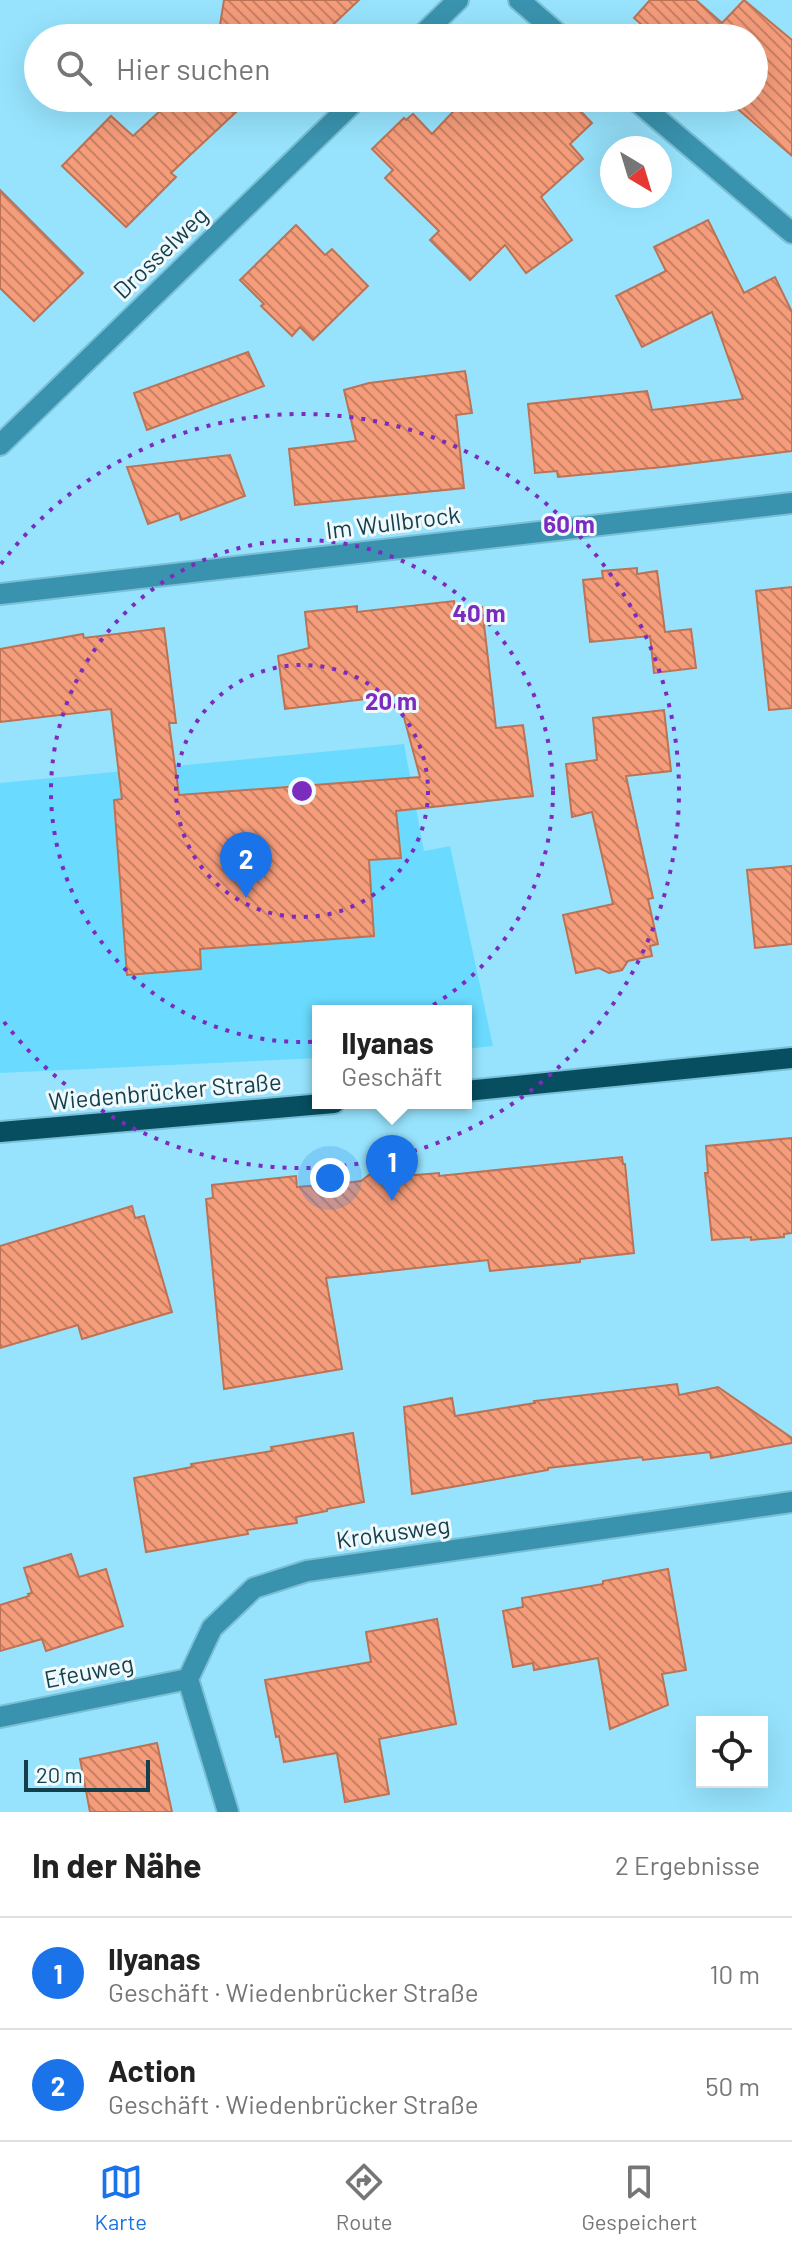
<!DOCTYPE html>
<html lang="de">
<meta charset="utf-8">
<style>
body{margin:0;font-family:Barlow,sans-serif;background:#f2f2f2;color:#222}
.controls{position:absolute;right:24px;bottom:24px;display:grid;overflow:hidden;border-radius:0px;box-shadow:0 8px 32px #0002}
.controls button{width:72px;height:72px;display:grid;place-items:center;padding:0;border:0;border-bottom:2px solid #e0e0e0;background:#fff;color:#222;font:40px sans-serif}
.compass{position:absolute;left:600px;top:136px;width:72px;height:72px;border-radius:50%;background:#fff;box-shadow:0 8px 32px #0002;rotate:142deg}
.scale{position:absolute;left:24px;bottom:20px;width:126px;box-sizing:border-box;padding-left:8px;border:4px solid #133e4b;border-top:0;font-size:22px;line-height:28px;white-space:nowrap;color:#133e4b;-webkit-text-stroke:6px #f0f9fc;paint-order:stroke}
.you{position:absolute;left:330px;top:1178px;width:28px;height:28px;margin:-20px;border:6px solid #fff;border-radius:50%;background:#1a73e8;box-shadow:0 0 0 12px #1a73e833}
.badge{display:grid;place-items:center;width:52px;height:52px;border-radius:50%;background:#1a73e8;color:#fff;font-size:26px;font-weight:700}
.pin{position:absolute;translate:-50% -66px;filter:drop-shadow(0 2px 4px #0008)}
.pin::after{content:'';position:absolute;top:42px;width:28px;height:24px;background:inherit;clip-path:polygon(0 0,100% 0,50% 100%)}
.popup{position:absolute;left:312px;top:1005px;width:160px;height:104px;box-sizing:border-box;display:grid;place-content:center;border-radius:0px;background:#fff;filter:drop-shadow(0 2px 6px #0005);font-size:26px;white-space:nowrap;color:#767676}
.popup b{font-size:30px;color:#222}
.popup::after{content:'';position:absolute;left:50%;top:100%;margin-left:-16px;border:16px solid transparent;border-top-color:#fff}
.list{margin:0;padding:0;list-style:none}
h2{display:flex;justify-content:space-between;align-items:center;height:104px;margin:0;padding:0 32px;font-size:34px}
h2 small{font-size:26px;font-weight:400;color:#767676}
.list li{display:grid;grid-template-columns:52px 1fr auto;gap:24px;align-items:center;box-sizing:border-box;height:112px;padding:0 32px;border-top:2px solid #e0e0e0}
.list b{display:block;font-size:30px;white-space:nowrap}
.list p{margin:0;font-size:26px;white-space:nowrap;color:#767676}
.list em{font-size:26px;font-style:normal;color:#767676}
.icon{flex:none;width:44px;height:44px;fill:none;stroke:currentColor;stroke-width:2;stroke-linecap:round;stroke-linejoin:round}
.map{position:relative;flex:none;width:792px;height:1812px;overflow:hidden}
.search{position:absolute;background:#fff;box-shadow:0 8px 32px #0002;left:24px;right:24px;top:24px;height:88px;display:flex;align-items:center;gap:20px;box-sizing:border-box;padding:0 28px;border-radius:44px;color:#767676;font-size:30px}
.sheet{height:328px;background:#fff}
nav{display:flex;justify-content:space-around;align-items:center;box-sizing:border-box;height:112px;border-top:2px solid #e0e0e0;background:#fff;font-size:22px;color:#767676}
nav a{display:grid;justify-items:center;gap:4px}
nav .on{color:#1a73e8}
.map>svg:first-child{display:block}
.built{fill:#6adbff}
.building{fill:url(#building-back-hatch);stroke:#bc7255;stroke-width:2}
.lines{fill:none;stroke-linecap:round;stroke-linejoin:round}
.minor-casing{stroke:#7abfd6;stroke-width:24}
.major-casing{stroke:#7abfd6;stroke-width:24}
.minor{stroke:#3a93ae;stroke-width:20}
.major{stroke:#074e61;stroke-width:20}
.ring{fill:none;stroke:#7b2cbf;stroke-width:4;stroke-dasharray:4 8}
.labels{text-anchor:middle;stroke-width:6;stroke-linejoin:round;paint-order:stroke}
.street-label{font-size:24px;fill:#133e4b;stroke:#f0f9fc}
.centre{fill:#7b2cbf;stroke:#f0f9fc;stroke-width:4}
.ring-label{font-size:24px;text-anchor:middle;font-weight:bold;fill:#7b2cbf;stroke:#f0f9fc;stroke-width:6;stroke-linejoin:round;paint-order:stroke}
</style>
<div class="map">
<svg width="792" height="1812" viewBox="0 0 792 1812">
<defs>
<pattern id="building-back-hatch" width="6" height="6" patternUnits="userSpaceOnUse" patternTransform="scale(2)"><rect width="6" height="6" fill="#f59c7a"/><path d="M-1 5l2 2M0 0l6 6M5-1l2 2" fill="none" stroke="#c58166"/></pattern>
</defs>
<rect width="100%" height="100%" fill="#97e3fd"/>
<polygon class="built" points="404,744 424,851 450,846 493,1046 466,1049 466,1011 318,1011 318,1058 0,1073 0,783"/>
<g class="building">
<polygon points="224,0 359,0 319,38 218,38"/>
<polygon points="650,0 696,0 722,23 744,0 792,40 792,156 725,98 754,98 754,38 657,38 634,18"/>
<polygon points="174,98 260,98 255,103 251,98 171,173 176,177 126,227 62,166 111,116 133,136"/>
<polygon points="466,98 568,98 592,123 570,144 583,159 541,197 572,240 526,273 505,245 470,280 430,240 439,231 385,178 393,170 372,149 404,118 406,120 413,114 432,134"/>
<polygon points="0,190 83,273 34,321 0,288"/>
<polygon points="708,220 744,293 775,277 792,312 792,451 663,467 558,477 557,471 535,473 528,404 647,391 652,410 743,399 712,312 642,347 616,296 666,271 654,247"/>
<polygon points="296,225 325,255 332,249 368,286 313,340 300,327 292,336 261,306 264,304 240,280"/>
<polygon points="248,352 264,386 147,430 134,393"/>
<polygon points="465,371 472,413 456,415 464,488 295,505 289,449 356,441 344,390 369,383"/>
<polygon points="230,455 245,496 181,520 179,513 148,524 127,467"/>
<polygon points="637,568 637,574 657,571 665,632 691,629 696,668 654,673 650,636 590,642 583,580 603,578 602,571"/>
<polygon points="792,587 792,708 769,710 756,591"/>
<polygon points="454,601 455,610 482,607 496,728 523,725 533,796 396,811 401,858 369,860 374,936 200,949 201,969 127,975 114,800 122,799 111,709 0,722 0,649 83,634 84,638 164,628 176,723 169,723 179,795 420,777 398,695 285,709 278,656 309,648 305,612 357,606 357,612"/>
<polygon points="664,710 671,771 626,776 653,898 648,899 658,944 650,946 652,956 628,961 622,970 609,973 599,968 576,973 563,915 613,904 592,812 572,817 566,764 597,760 593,718"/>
<polygon points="792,866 792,944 755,948 747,870"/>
<polygon points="792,1138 792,1233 784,1234 784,1237 751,1240 751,1237 712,1240 705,1173 708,1173 706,1146"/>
<polygon points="622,1157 623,1164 625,1164 634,1253 580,1259 580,1262 490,1271 488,1260 326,1278 342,1369 224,1389 206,1199 213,1198 212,1185 296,1176 297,1187 336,1184 361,1181 382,1165 391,1163 401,1165 415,1175 439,1173 439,1176"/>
<polygon points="132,1206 135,1218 144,1216 172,1312 82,1339 78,1325 0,1348 0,1246"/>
<polygon points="677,1384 679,1395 718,1387 792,1438 792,1443 711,1458 710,1452 643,1460 642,1457 548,1468 548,1470 412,1494 404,1407 452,1398 455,1416 535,1403 534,1401"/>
<polygon points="353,1433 364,1502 327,1509 327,1511 296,1517 297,1523 247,1530 248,1534 146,1552 134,1478 192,1467 191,1464 272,1451 271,1447"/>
<polygon points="71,1554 79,1577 106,1569 123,1626 46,1651 42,1639 0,1651 0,1605 29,1596 28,1594 32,1593 24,1568"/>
<polygon points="668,1569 686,1670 662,1674 668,1705 610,1729 598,1658 534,1670 533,1663 513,1667 503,1611 523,1607 522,1598 603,1584 603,1581"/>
<polygon points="437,1619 456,1724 379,1739 389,1794 345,1802 337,1753 284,1762 279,1736 276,1737 265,1680 371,1662 366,1632"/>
<polygon points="157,1743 172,1812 90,1812 80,1759"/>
</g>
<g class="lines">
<defs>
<g id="minor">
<polyline points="519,0 563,38"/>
<polyline points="419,38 458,0"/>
<polyline points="633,98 792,233"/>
<polyline points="0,445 358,98"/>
<polyline points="0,594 792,503"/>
<polyline points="0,1717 188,1679"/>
<polyline points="228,1812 188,1679 212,1628 254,1588 307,1571 792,1502"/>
</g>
<g id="major">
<polyline points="466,1091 792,1058"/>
<polyline points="0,1132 334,1103"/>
</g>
</defs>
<use href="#minor" class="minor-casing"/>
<use href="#major" class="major-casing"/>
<use href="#minor" class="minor"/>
<use href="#major" class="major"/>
</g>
<g class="ring">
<circle cx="302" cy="791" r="126"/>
<circle cx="302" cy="791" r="251"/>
<path d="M1 564A377 377 0 1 1 1 1018"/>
</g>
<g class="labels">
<g class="street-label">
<text transform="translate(161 253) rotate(-44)" y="8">Drosselweg</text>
<text transform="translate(393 523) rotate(-7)" y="8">Im Wullbrock</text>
<text transform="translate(165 1092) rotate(-5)" y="8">Wiedenbrücker Straße</text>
<text transform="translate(393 1533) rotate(-8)" y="8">Krokusweg</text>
<text transform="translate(89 1672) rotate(-11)" y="8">Efeuweg</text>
</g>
</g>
<circle cx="302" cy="791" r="12" class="centre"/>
<g class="ring-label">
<text x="569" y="533">60 m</text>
<text x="479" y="622">40 m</text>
<text x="391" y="710">20 m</text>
</g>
</svg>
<div class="controls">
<button><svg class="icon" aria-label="locate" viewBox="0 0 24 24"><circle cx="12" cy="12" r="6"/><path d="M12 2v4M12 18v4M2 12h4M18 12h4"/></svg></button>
</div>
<svg class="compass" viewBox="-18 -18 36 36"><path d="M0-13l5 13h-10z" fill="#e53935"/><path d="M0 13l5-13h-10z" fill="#767676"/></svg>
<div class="scale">20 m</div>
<div class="you"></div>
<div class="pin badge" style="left:392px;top:1201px">1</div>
<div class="popup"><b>Ilyanas</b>Geschäft</div>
<div class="pin badge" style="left:246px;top:898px">2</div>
<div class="search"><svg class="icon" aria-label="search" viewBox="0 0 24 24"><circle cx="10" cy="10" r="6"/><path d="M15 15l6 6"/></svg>Hier suchen</div>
</div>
<section class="sheet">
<h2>In der Nähe<small>2 Ergebnisse</small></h2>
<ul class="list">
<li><span class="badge">1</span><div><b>Ilyanas</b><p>Geschäft · Wiedenbrücker Straße</p></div><em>10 m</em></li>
<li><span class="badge">2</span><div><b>Action</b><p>Geschäft · Wiedenbrücker Straße</p></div><em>50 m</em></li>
</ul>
</section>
<nav>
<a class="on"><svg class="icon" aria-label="map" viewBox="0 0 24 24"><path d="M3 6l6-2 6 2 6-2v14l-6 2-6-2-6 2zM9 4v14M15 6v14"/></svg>Karte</a>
<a><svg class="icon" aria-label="directions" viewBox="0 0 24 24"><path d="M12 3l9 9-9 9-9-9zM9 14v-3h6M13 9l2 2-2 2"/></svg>Route</a>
<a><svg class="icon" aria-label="saved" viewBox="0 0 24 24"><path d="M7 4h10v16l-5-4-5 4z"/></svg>Gespeichert</a>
</nav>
